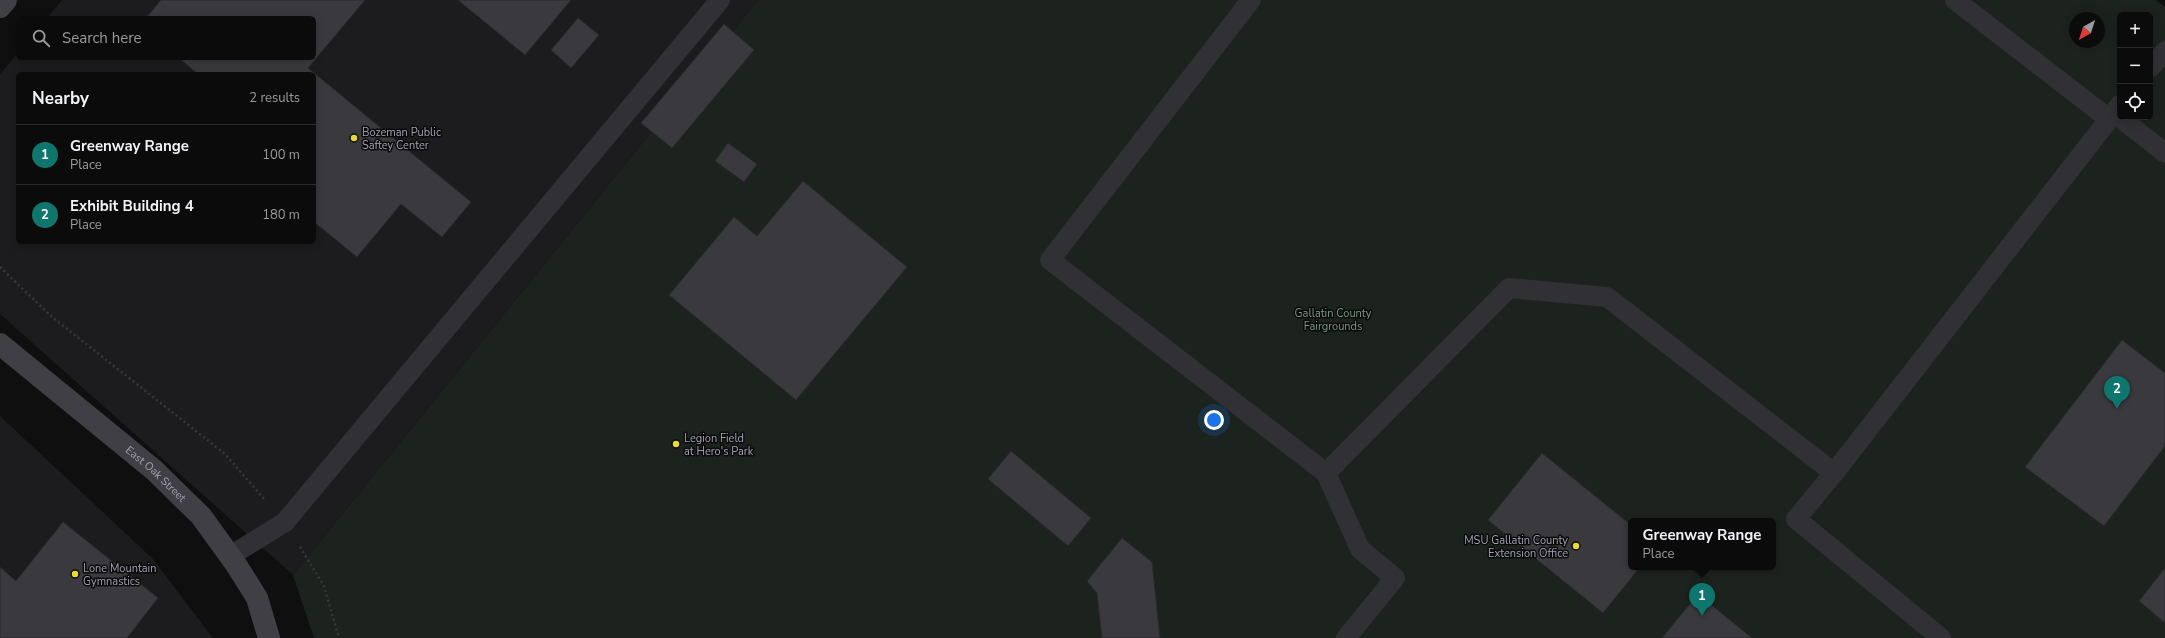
<!DOCTYPE html>
<meta charset="utf-8">
<style>
body{margin:0;font-family:"Nunito Sans",sans-serif;background:#151415;color:#f1f3f6}
.controls{position:absolute;right:12px;top:12px;display:grid;overflow:hidden;border-radius:6px;box-shadow:0 2px 10px #0003}
.controls button{width:36px;height:36px;display:grid;place-items:center;padding:0;border:0;border-bottom:1px solid #2c2b2d;background:#0c0b0c;color:#f1f3f6;font:20px sans-serif}
.compass{position:absolute;left:2069px;top:12px;width:36px;height:36px;border-radius:50%;background:#0c0b0c;box-shadow:0 2px 10px #0003;rotate:219deg}
.you{position:absolute;left:1214px;top:420px;width:14px;height:14px;margin:-10px;border:3px solid #fff;border-radius:50%;background:#1a73e8;box-shadow:0 0 0 6px #1a73e833}
.badge{display:grid;place-items:center;width:26px;height:26px;border-radius:50%;background:#0f766e;color:#fff;font-size:13px;font-weight:700}
.pin{position:absolute;translate:-50% -33px;filter:drop-shadow(0 1px 2px #0008)}
.pin::after{content:'';position:absolute;top:21px;width:14px;height:12px;background:inherit;clip-path:polygon(0 0,100% 0,50% 100%)}
.popup{position:absolute;left:1628px;top:518px;width:148px;height:52px;box-sizing:border-box;display:grid;place-content:center;border-radius:6px;background:#0c0b0c;filter:drop-shadow(0 1px 3px #0005);font-size:13px;white-space:nowrap;color:#9a9b9d}
.popup b{font-size:15px;color:#f1f3f6}
.popup::after{content:'';position:absolute;left:50%;top:100%;margin-left:-8px;border:8px solid transparent;border-top-color:#0c0b0c}
.list{margin:0;padding:0;list-style:none}
h2{display:flex;justify-content:space-between;align-items:center;height:52px;margin:0;padding:0 16px;font-size:17px}
h2 small{font-size:13px;font-weight:400;color:#9a9b9d}
.list li{display:grid;grid-template-columns:26px 1fr auto;gap:12px;align-items:center;box-sizing:border-box;height:60px;padding:0 16px;border-top:1px solid #2c2b2d}
.list b{display:block;font-size:15px;white-space:nowrap}
.list p{margin:0;font-size:13px;white-space:nowrap;color:#9a9b9d}
.list em{font-size:13px;font-style:normal;color:#9a9b9d}
.icon{flex:none;width:22px;height:22px;fill:none;stroke:currentColor;stroke-width:2;stroke-linecap:round;stroke-linejoin:round}
.map{position:relative;flex:none;width:2165px;height:638px;overflow:hidden}
.search{position:absolute;background:#0c0b0c;box-shadow:0 2px 10px #0003;left:16px;top:16px;width:300px;height:44px;display:flex;align-items:center;gap:10px;box-sizing:border-box;padding:0 14px;border-radius:6px;color:#9a9b9d;font-size:15px}
.panel{position:absolute;background:#0c0b0c;box-shadow:0 2px 10px #0003;left:16px;top:72px;width:300px;height:172px;border-radius:6px}
.map>svg:first-child{display:block}
.built{fill:#1c1b1d;fill-rule:evenodd}
.green{fill:#1c231e;fill-rule:evenodd}
.building{fill:#3a393d;stroke:#2a292c}
.lines{fill:none;stroke-linecap:round;stroke-linejoin:round}
.path{stroke:#37373c;stroke-width:2.5;stroke-dasharray:2 3;stroke-linecap:butt}
.lane{stroke:#313035;stroke-width:20}
.secondary{stroke:#3f3f45;stroke-width:22}
.poi-dot{fill:#e7db31;stroke:#0b0a0b;stroke-width:1.5}
.labels{text-anchor:middle;stroke-width:3;stroke-linejoin:round;paint-order:stroke}
.poi-label{font-size:11px;fill:#a1a1b1;stroke:#0b0a0b;text-anchor:start}
.park-label{font-size:11px;fill:#799b84;stroke:#0b0a0b}
.street-label{font-size:11px;fill:#a1a1b1;stroke:#0b0a0b}
</style>
<div class="map">
<svg width="2165" height="638" viewBox="0 0 2165 638">
<rect width="100%" height="100%" fill="#100f10"/>
<g class="built">
<path d="M62,0H758L293,575L0,314V74L18,53V58H314V18H47ZM18,74H314V242H18Z"/>
<polygon points="0,416 152,558 213,638 0,638"/>
</g>
<path class="green" d="M758,0H2156L2165,7V638H314L293,575ZM2120,15H2150V117H2120ZM2075,18H2099V42H2075ZM1631,521H1773V567H1631Z"/>
<g class="building">
<polygon points="161,0 365,0 308,68 471,202 442,237 401,204 357,257 314,222 314,74 198,74 179,58 314,58 314,18 146,18"/>
<polygon points="458,0 571,0 525,55"/>
<polygon points="578,18 599,35 571,68 551,50"/>
<polygon points="724,24 754,50 672,148 641,123"/>
<polygon points="728,143 757,164 744,182 715,161"/>
<polygon points="803,181 907,267 796,400 669,295 734,217 757,236"/>
<polygon points="2122,340 2165,373 2165,446 2104,526 2025,467"/>
<polygon points="1011,451 1091,518 1068,546 988,479"/>
<polygon points="1542,453 1631,525 1631,567 1640,567 1603,613 1488,520"/>
<polygon points="63,522 158,598 127,638 0,638 0,567 16,581"/>
<polygon points="1122,538 1152,562 1160,638 1102,638 1097,593 1087,581"/>
<polygon points="2165,568 2165,623 2139,601"/>
<polygon points="1698,594 1752,638 1662,638"/>
</g>
<g class="lines">
<g class="path">
<polyline points="0,267 52,317 225,454 266,501"/>
<polyline points="300,547 324,586 339,638"/>
</g>
<g class="lane">
<polyline points="1251,0 1050,260 1326,473"/>
<polyline points="1955,0 2109,119"/>
<polyline points="2150,68 2165,51"/>
<polyline points="2114,113 2165,153"/>
<polyline points="1834,473 1796,519 1941,638"/>
<polyline points="230,556 285,522 720,0"/>
<polyline points="1346,638 1395,578 1360,549 1326,473 1509,288 1607,297 1834,473 2120,105"/>
</g>
<g class="secondary">
<polyline points="0,7 6,0"/>
<path id="s1" d="M0,344L154,470L201,516L235,563L257,598L269,638"/>
</g>
</g>
<g class="poi-dot">
<circle cx="354" cy="138" r="4"/>
<circle cx="676" cy="444" r="4"/>
<circle cx="1576" cy="546" r="4"/>
<circle cx="75" cy="574" r="4"/>
</g>
<g class="labels">
<g class="poi-label">
<text x="362" y="136">Bozeman Public<tspan x="362" dy="13">Saftey Center</tspan></text>
<text x="684" y="442">Legion Field<tspan x="684" dy="13">at Hero's Park</tspan></text>
<text x="1568" y="544" text-anchor="end">MSU Gallatin County<tspan x="1568" dy="13">Extension Office</tspan></text>
<text x="83" y="572">Lone Mountain<tspan x="83" dy="13">Gymnastics</tspan></text>
</g>
<g class="park-label">
<text x="1333" y="317">Gallatin County<tspan x="1333" dy="13">Fairgrounds</tspan></text>
</g>
<g class="street-label">
<text dy="4" stroke="none"><textPath href="#s1" startOffset="203">East Oak Street</textPath></text>
</g>
</g>
</svg>
<div class="controls">
<button>+</button>
<button>−</button>
<button><svg class="icon" aria-label="locate" viewBox="0 0 24 24"><circle cx="12" cy="12" r="6"/><path d="M12 2v4M12 18v4M2 12h4M18 12h4"/></svg></button>
</div>
<svg class="compass" viewBox="-18 -18 36 36"><path d="M0-13l5 13h-10z" fill="#e53935"/><path d="M0 13l5-13h-10z" fill="#9a9b9d"/></svg>
<div class="you"></div>
<div class="pin badge" style="left:1702px;top:616px">1</div>
<div class="popup"><b>Greenway Range</b>Place</div>
<div class="pin badge" style="left:2117px;top:409px">2</div>
<div class="search"><svg class="icon" aria-label="search" viewBox="0 0 24 24"><circle cx="10" cy="10" r="6"/><path d="M15 15l6 6"/></svg>Search here</div>
<section class="panel">
<h2>Nearby<small>2 results</small></h2>
<ul class="list">
<li><span class="badge">1</span><div><b>Greenway Range</b><p>Place</p></div><em>100 m</em></li>
<li><span class="badge">2</span><div><b>Exhibit Building 4</b><p>Place</p></div><em>180 m</em></li>
</ul>
</section>
</div>
